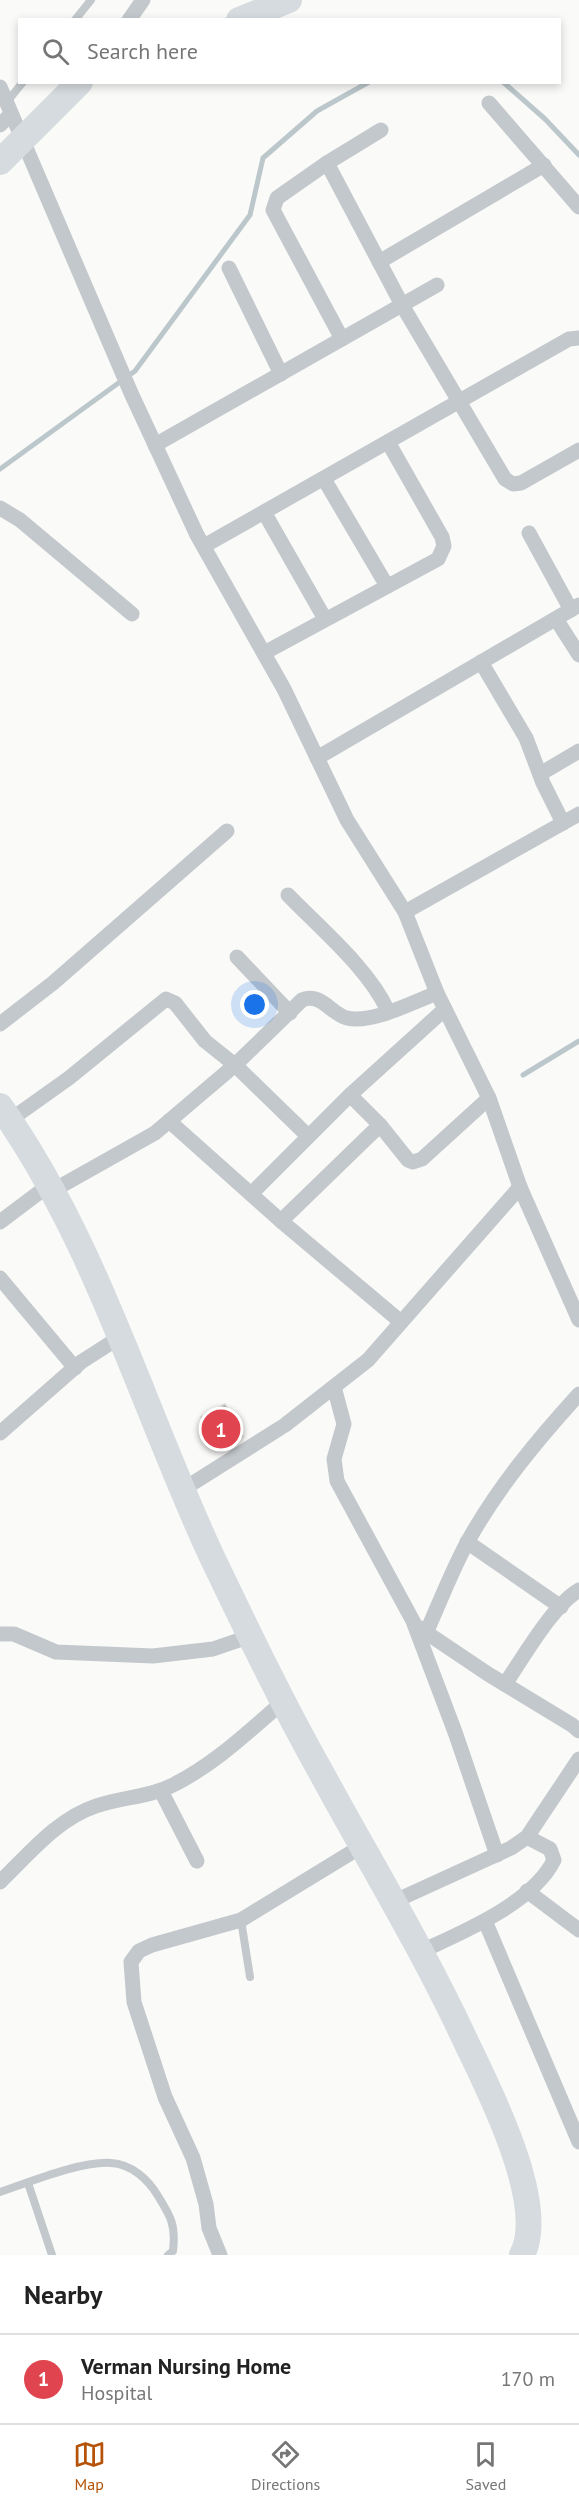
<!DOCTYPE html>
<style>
body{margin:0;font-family:"PT Sans",sans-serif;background:#f6f6f6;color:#222}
.you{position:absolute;left:255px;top:1005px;width:21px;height:21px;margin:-15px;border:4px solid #fff;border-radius:50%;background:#1a73e8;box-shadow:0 0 0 9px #1a73e833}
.badge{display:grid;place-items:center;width:39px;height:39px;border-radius:50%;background:#b45309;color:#fff;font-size:20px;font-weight:700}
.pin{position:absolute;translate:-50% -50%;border:3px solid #fff;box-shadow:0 2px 6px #0006}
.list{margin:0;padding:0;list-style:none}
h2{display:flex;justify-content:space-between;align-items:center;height:78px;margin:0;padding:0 24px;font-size:26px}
h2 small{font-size:20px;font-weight:400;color:#767676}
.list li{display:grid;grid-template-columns:39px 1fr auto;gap:18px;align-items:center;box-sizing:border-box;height:90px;padding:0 24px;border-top:2px solid #e0e0e0}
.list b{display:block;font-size:22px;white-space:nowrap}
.list p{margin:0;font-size:20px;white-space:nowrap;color:#767676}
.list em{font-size:20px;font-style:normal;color:#767676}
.icon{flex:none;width:33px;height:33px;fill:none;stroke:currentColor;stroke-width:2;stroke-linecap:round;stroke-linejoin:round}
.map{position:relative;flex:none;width:579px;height:2255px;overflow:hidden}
.search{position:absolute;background:#fff;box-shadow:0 3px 9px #0003;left:18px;right:18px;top:18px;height:66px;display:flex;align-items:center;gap:15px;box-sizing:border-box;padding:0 21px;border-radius:0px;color:#767676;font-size:22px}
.sheet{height:168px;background:#fff}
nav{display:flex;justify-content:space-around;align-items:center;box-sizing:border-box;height:84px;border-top:2px solid #e0e0e0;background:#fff;font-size:16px;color:#767676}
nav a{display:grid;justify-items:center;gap:3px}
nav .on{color:#b45309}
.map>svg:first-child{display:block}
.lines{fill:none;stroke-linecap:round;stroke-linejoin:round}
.stream{stroke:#bbc7cb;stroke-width:5}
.building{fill:#aab3b9;stroke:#dcdcda;stroke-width:1.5}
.service{stroke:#c3c8cc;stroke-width:8}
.minor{stroke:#c3c8cc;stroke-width:15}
.trunk{stroke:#d6dbdf;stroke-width:26}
</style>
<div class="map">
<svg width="579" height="2255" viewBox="0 0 579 2255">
<rect width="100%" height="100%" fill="#fafaf8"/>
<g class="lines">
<g class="stream">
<polyline points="503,82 545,119 579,155"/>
<polyline points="0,469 135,371 250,215 263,158 317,111 369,82"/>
<polyline points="523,1075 579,1041"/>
</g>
</g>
<polygon class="building" points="225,1404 243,1437 219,1451 201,1417"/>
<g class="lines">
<g class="service">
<polyline points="75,20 91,0"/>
<polyline points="6,103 23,82"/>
<polyline points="241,1920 250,1977"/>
<polyline points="28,2183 52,2255"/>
<path d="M0,2192C30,2182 80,2161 111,2163C131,2164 148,2179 158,2196C171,2217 176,2225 173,2251L168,2255"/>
</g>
<g class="minor">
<polyline points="129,20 143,0"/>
<polyline points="0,87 131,393 197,535 284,689 347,820 405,912 437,993 489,1098 520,1187 579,1320"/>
<polyline points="489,103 579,207"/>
<polyline points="0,125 11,114"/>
<polyline points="327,163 402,305 505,479 513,484 521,483 579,450"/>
<polyline points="379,262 544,165"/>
<polyline points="229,268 281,374"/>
<polyline points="342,339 273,210 277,198 327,163 381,130"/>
<polyline points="155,445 437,285"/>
<polyline points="324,479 387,586"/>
<polyline points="0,508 20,520 132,614"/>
<polyline points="264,512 325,619"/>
<polyline points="529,533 571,610"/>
<polyline points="204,546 569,339 579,338"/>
<polyline points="556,619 579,655"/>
<polyline points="264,653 438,559 444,546 442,537 388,442"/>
<polyline points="481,662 526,738 543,783 563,823"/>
<polyline points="317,758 579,605"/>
<polyline points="540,774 579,751"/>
<path d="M288,895C321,929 369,969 388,1011"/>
<polyline points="405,912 579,814"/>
<polyline points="237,957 290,1013"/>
<polyline points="0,1024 53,983 227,831"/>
<polyline points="350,1095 380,1125 408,1160 413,1162 422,1159 489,1098"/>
<polyline points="10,1120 69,1078 166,999 175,1003 205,1041 235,1065 308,1136"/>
<polyline points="169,1121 281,1221 401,1322"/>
<path d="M52,1191L155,1133L235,1065L302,1000C321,992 331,1014 347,1018C372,1024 413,1002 437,993"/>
<polyline points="251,1194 350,1095 445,1009"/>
<polyline points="281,1221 380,1125"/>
<polyline points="0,1222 49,1185"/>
<polyline points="0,1278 75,1368"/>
<polyline points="334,1387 344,1424 334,1459 337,1481 413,1621 455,1732 497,1855"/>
<polyline points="0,1433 81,1362 120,1337"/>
<polyline points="182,1490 285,1425 368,1360 520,1187"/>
<polyline points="467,1542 561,1607"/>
<polyline points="418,1627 488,1674 572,1725 579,1731"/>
<path d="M426,1633C440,1602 452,1570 468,1541C498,1487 538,1439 579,1394"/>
<polyline points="0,1634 14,1634 56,1652 153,1656 213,1649 251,1636"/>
<path d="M505,1684C523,1658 553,1605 579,1590"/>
<polyline points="161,1791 197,1861"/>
<path d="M0,1882C29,1854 57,1819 96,1806C122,1797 151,1797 175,1784C216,1763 249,1731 284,1701"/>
<polyline points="527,1891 579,1930"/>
<polyline points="395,1901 511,1848 527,1837 579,1759"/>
<polyline points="485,1921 579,2142"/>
<path d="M422,1951C463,1932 533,1903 554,1860L550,1849L527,1837"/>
<polyline points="220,2255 209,2228 206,2204 193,2158 165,2097 134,2002 131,1962 139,1951 152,1945 241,1920 362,1846"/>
</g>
<g class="trunk">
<polyline points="239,20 289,0"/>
<polyline points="0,162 80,82"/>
<path d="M0,1106C97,1243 142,1407 212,1557C247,1630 282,1703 322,1774C371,1864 424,1951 467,2044C490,2092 548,2205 522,2255"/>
</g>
</g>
</svg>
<div class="you"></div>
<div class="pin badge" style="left:221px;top:1429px;background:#e0444e">1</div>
<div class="search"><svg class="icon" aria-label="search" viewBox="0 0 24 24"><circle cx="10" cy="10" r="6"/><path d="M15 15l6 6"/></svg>Search here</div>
</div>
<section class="sheet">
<h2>Nearby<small></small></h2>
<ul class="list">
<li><span class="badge" style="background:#e0444e">1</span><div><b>Verman Nursing Home</b><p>Hospital</p></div><em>170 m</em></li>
</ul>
</section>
<nav>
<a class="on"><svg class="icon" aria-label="map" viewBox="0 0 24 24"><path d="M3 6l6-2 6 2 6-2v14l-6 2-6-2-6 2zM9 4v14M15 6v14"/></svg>Map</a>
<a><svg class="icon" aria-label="directions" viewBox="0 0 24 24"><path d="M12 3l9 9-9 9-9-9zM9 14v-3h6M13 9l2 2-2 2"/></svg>Directions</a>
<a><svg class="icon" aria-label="saved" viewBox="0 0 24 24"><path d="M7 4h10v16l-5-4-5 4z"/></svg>Saved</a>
</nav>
